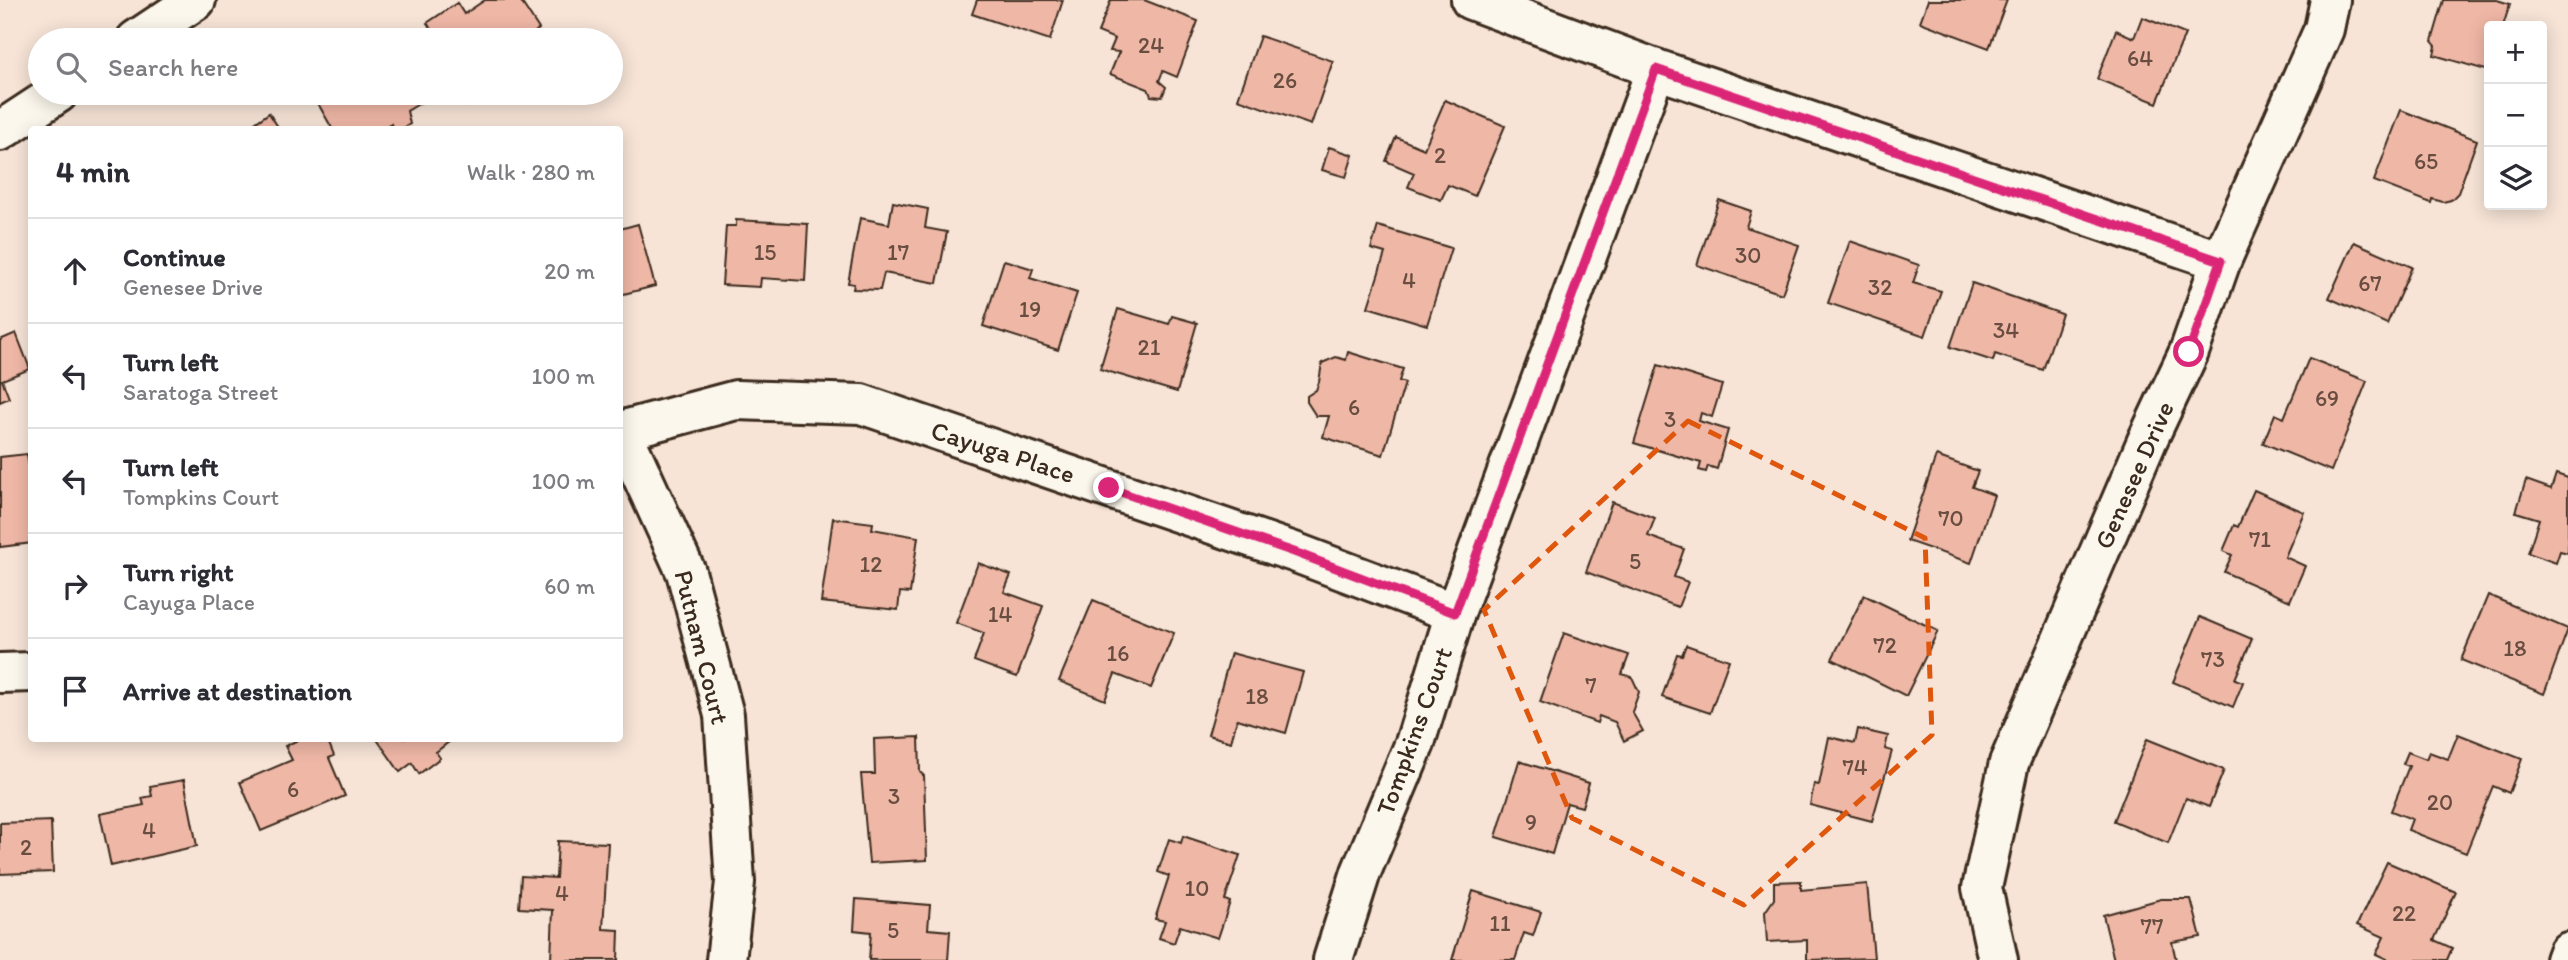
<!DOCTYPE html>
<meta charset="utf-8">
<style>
body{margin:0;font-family:Itim,sans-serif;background:#f7f7f7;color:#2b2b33}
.controls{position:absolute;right:21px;top:21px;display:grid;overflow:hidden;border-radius:7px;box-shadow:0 4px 18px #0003}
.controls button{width:63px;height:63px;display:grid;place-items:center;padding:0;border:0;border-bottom:2px solid #e1e1e2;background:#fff;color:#2b2b33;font:35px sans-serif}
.stop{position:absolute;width:21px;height:21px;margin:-16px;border:5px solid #db2777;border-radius:50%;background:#fff}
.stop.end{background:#db2777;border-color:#fff;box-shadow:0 2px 7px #0008}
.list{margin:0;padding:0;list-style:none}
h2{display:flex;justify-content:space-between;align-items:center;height:91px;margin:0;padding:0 28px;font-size:30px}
h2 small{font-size:23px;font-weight:400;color:#7c7c81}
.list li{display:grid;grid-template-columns:46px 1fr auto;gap:21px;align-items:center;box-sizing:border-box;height:105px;padding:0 28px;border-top:2px solid #e1e1e2}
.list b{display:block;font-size:26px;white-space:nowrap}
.list p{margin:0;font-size:23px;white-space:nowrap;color:#7c7c81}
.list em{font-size:23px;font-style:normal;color:#7c7c81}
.icon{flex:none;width:38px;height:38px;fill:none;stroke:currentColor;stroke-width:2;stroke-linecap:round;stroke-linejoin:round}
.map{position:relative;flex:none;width:2568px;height:960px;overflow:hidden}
.search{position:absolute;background:#fff;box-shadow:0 4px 18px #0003;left:28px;top:28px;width:595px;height:77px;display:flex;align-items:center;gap:18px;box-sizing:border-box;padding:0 24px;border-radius:38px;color:#7c7c81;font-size:26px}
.panel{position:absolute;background:#fff;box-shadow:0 4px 18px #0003;left:28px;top:126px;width:595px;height:616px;border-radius:7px}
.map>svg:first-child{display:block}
.building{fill:#efb7a6;stroke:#3b2a1e;stroke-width:2}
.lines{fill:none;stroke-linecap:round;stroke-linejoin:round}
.street-casing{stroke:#3b2a1e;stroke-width:44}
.street{stroke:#fbf7ec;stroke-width:38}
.route{stroke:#db2777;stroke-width:9}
.marked{fill:none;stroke:#df570d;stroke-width:5;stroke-dasharray:14 9;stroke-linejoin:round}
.labels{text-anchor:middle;stroke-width:5;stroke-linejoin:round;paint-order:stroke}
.number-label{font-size:23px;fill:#684d40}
.street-label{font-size:26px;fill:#3b2a1e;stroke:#fbf7ec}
</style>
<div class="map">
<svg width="2568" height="960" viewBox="0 0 2568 960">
<rect width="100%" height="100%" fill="#f7e4d7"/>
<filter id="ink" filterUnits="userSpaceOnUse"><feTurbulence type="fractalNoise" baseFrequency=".0143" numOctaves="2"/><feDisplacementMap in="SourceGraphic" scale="14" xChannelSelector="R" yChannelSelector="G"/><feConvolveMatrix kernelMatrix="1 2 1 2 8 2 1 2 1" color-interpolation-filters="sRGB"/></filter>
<g filter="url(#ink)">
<g class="building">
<polygon points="485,0 520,0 539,29 535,32 541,40 439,40 427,23 457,3 464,14"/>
<polygon points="977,0 1063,0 1050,40 972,14"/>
<polygon points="1111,0 1144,0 1198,21 1177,77 1163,71 1159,81 1166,87 1162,97 1151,96 1148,89 1110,74 1119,52 1110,51 1115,39 1098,32"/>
<polygon points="1928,0 2007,0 1989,48 1920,22"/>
<polygon points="2444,0 2497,0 2510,4 2503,26 2489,26 2489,71 2434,55 2436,46 2432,41"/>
<polygon points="2142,17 2185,34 2157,103 2097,79 2116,30 2134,38"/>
<polygon points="1260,36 1333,61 1311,125 1238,99"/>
<polygon points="312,93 417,93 422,102 407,111 410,124 400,130 394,130 391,124 381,130 333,130"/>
<polygon points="461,93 488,93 469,106"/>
<polygon points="1445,100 1505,126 1475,196 1448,185 1441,200 1408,187 1414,173 1386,161 1396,137 1424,149"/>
<polygon points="2401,110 2477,140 2458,193 2451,200 2443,202 2432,199 2431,203 2374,181"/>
<polygon points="269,113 280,130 245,130"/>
<polygon points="1329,147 1353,155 1346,177 1322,170"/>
<polygon points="1719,200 1751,211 1746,227 1799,245 1782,294 1697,265"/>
<polygon points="893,202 928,209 925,228 947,232 937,283 884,273 880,290 853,289 854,284 848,283 860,218 889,224"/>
<polygon points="736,220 808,224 805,281 761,278 760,287 722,285 726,226 736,226"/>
<polygon points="638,224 655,286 620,295 620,229"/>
<polygon points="1378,226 1451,248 1427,325 1368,307 1385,253 1371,249"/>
<polygon points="1850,241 1919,265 1913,283 1941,291 1925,336 1828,303"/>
<polygon points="2354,242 2412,267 2387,324 2329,298"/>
<polygon points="1004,260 1033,269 1030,278 1077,293 1058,350 983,326"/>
<polygon points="1972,283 2062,314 2043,370 1995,354 1993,361 1950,347"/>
<polygon points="1118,309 1169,324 1172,316 1197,323 1177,392 1100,369"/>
<polygon points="16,333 30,369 2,380 9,398 0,402 0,340"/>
<polygon points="1348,352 1403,369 1399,381 1405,383 1383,455 1323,437 1329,416 1316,416 1307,402 1307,396 1316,390 1319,382 1322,363 1336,357 1346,360"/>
<polygon points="2309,358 2367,381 2331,471 2263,443 2275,414 2284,418"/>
<polygon points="1658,365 1722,385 1712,417 1701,413 1699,421 1728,430 1717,469 1708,466 1706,472 1699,470 1701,463 1634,443"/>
<polygon points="27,454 32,486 32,543 0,547 0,457"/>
<polygon points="1936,456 1978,471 1972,487 1994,495 1971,563 1907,541"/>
<polygon points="2556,474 2568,478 2568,553 2560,551 2556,563 2528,553 2539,519 2516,512 2526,480 2551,489"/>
<polygon points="2254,490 2304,512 2285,557 2305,566 2290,601 2224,572 2232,555 2223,551 2234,525 2238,527"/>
<polygon points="1612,502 1655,518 1648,536 1684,549 1674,577 1688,582 1678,607 1586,572"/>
<polygon points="833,518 873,523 872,529 918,537 910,593 900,592 898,610 821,602"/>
<polygon points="978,563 1011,575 1004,592 1043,606 1017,677 974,661 984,633 956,623"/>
<polygon points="1864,595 1938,631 1906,696 1832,659"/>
<polygon points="2488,595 2568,629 2544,694 2461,660"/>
<polygon points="1093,600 1174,633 1151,688 1115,674 1105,700 1059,681"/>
<polygon points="2200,617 2252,639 2235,679 2243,682 2233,707 2173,682"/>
<polygon points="1564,633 1629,655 1622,674 1632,677 1639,692 1632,712 1643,731 1624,741 1615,722 1599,716 1597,723 1540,702"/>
<polygon points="1686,645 1729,660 1710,713 1662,697 1677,654 1682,655"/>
<polygon points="1231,653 1303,672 1286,733 1237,719 1231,742 1208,735"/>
<polygon points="1858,729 1888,736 1885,749 1892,751 1872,821 1810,805 1814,784 1819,785 1829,737 1855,743"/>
<polygon points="2458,734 2522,759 2509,793 2493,786 2466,853 2408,830 2412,819 2391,811 2409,766 2403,764 2408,752 2426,759 2429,752 2448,759"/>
<polygon points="919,737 920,772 924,776 927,860 869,863 861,774 875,774 874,739"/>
<polygon points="302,738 320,738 322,743 328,741 334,756 329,758 345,796 261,831 240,782 292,760 285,746"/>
<polygon points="376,738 454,738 436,752 440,758 419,774 412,763 400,772"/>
<polygon points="2147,739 2224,770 2209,807 2186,798 2168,843 2114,821"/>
<polygon points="1519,761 1589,783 1582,807 1567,803 1552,854 1496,837"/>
<polygon points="184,780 197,846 111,866 100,814 144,805 142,798 152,796 150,786"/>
<polygon points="51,821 53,872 0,874 0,823"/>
<polygon points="1183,836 1240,855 1225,900 1230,902 1218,938 1180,926 1174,943 1159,938 1165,921 1155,919 1169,876 1158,872 1169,839 1181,843"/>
<polygon points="558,841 608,843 603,929 619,930 618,960 551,960 553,910 519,908 521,876 556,878"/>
<polygon points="2387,862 2456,892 2434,940 2452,948 2447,960 2389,960 2376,954 2384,937 2357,925"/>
<polygon points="1801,881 1801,890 1867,884 1874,958 1807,960 1807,940 1767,942 1765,912 1774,899 1774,882"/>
<polygon points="1473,891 1541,912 1533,936 1524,933 1515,960 1452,960"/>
<polygon points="856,899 930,905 928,929 950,931 948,960 869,960 871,932 854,930"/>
<polygon points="2161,899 2191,899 2201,937 2172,942 2176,960 2114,960 2103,915"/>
</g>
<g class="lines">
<defs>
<g id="street">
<polyline points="1471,0 1656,69 2221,261"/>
<polyline points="136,40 196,0"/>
<polyline points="0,131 58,93"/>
<polyline points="621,430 686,572 724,715 735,882 726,960"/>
<polyline points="620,431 736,400 861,404 1294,552 1455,613"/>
<polyline points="0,673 32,672"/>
<polyline points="1333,960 1361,872 1415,743 1455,613 1656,69"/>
<polyline points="1998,960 1982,888 2009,763 2147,441 2189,352 2221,261 2324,29 2330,0"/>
<polyline points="2565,960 2568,952"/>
</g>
</defs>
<use href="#street" class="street-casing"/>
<use href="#street" class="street"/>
</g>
</g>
<g class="lines" filter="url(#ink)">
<polyline class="route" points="1109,488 1294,552 1455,613 1656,69 2221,261 2189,352"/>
</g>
<path class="marked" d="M1688,421L1925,538L1932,735L1744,905L1572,818L1484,610Z"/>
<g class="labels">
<g class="number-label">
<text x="1151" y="53">24</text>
<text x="2140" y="66">64</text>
<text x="1285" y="88">26</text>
<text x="1440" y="163">2</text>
<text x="2426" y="169">65</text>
<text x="765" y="260">15</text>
<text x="898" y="260">17</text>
<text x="1748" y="263">30</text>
<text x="1409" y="288">4</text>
<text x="2370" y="291">67</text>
<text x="1880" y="295">32</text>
<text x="1030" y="317">19</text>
<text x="2006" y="338">34</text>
<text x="1149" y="355">21</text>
<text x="2327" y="406">69</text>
<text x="1354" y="415">6</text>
<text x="1670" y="427">3</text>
<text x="1951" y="526">70</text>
<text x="2260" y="547">71</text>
<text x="1635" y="569">5</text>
<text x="871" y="572">12</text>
<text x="1000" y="622">14</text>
<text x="1885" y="653">72</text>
<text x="2515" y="656">18</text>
<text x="1118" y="661">16</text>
<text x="2213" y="667">73</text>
<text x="1591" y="693">7</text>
<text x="1257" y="704">18</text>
<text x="1855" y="775">74</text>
<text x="293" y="797">6</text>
<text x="894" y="804">3</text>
<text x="2440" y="810">20</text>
<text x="1531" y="830">9</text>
<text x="149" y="838">4</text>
<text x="26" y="855">2</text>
<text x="1197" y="896">10</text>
<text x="562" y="901">4</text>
<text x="2404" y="921">22</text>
<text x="1500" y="931">11</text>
<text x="2152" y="934">77</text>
<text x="893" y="938">5</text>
</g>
<g class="street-label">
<text transform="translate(1003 452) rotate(18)" y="9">Cayuga Place</text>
<text transform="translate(2134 475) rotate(-66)" y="9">Genesee Drive</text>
<text transform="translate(702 647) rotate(76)" y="9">Putnam Court</text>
<text transform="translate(1414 731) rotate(-70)" y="9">Tompkins Court</text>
</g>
</g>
</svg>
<div class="controls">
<button>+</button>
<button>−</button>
<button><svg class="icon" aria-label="layers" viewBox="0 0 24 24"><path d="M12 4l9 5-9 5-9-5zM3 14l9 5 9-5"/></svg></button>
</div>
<div class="stop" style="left:2189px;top:352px"></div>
<div class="stop end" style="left:1109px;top:488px"></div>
<div class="search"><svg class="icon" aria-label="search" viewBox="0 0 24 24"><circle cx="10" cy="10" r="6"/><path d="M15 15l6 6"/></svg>Search here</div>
<section class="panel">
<h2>4 min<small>Walk · 280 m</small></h2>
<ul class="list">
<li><svg class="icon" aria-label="ahead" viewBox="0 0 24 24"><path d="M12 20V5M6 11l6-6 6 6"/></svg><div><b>Continue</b><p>Genesee Drive</p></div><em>20 m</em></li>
<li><svg class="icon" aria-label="left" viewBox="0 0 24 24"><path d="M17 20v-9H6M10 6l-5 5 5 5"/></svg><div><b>Turn left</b><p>Saratoga Street</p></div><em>100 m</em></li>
<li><svg class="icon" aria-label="left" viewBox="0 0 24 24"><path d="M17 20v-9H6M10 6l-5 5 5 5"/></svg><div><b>Turn left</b><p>Tompkins Court</p></div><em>100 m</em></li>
<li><svg class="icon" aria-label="right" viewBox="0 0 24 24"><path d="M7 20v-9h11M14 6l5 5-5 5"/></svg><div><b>Turn right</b><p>Cayuga Place</p></div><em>60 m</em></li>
<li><svg class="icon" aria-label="arrive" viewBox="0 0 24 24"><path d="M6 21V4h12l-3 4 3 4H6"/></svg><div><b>Arrive at destination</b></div></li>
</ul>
</section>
</div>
